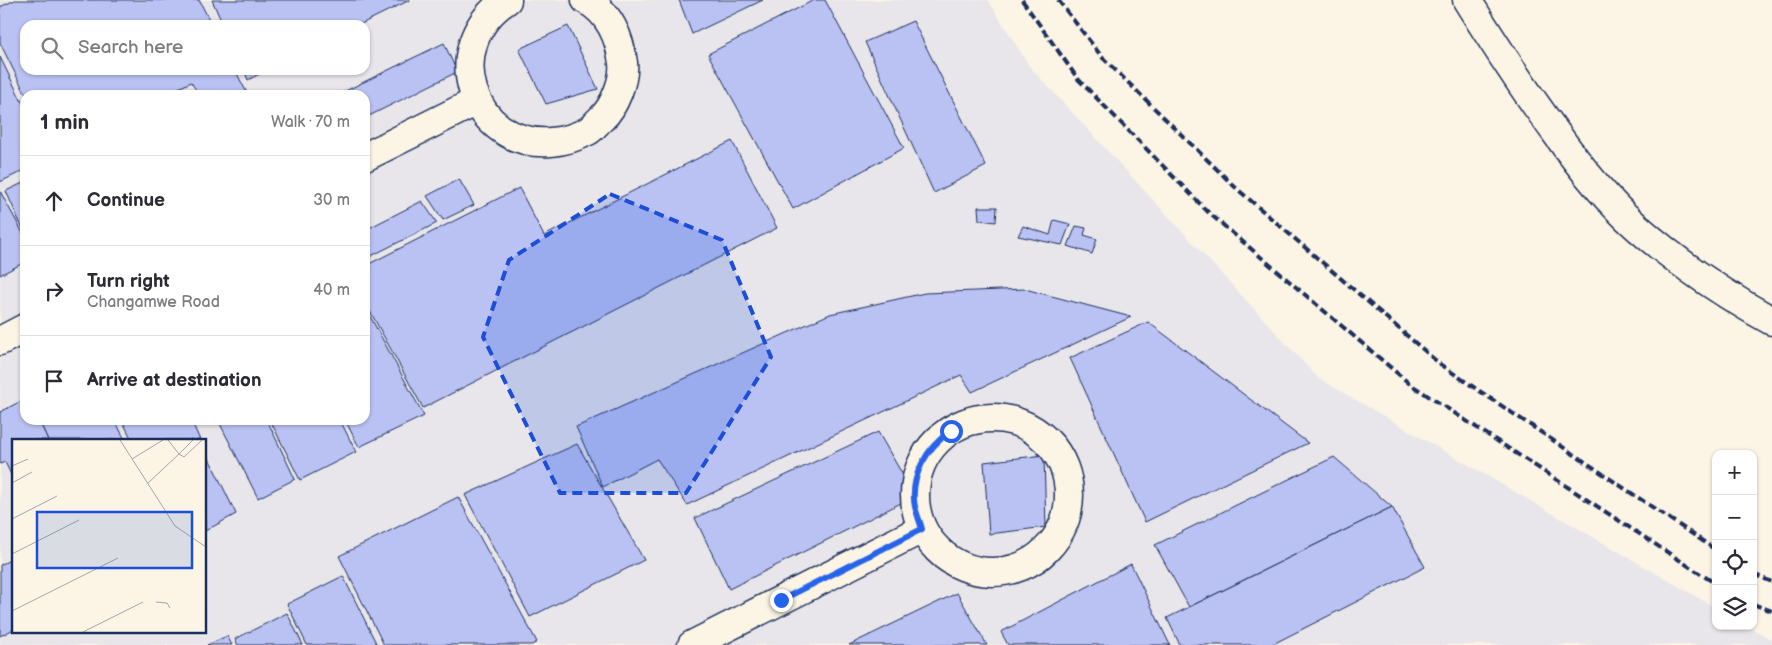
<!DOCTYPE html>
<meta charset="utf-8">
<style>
body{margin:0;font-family:"Balsamiq Sans",sans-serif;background:#f2f2f3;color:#2b2b33}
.controls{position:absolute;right:15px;bottom:15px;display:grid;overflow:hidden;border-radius:10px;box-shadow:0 1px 4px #0004}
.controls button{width:45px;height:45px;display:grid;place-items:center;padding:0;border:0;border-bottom:1px solid #e1e1e2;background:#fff;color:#2b2b33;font:25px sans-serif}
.stop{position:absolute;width:15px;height:15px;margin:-11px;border:4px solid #2563eb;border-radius:50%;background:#fff}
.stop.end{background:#2563eb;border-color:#fff;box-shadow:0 1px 5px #0008}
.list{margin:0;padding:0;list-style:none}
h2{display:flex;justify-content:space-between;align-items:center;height:65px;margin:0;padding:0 20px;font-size:21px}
h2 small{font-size:16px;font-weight:400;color:#7c7c81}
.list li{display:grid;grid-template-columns:32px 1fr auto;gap:15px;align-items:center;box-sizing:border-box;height:90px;padding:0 20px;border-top:1px solid #e1e1e2}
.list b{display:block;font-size:19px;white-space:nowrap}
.list p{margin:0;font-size:16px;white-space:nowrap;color:#7c7c81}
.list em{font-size:16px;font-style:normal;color:#7c7c81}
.icon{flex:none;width:28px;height:28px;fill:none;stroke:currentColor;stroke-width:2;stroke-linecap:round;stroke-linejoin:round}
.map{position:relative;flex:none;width:1772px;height:645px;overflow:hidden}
.search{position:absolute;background:#fff;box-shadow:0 1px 4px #0004;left:20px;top:20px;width:350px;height:55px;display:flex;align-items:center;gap:12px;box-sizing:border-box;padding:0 18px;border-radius:15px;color:#7c7c81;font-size:19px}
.panel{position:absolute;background:#fff;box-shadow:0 1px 4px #0004;left:20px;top:90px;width:350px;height:335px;border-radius:15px}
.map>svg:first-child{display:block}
.built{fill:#e8e6ea;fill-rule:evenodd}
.building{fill:#bac2f4;stroke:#1b2f5e}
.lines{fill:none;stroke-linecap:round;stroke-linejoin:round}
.minor-casing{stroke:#1b2f5e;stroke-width:31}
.minor{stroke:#fcf5e5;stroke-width:28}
.rail{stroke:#1b2f5e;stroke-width:4;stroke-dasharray:8 4;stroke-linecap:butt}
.route{stroke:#2563eb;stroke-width:6}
.marked{fill:#1d4ed8;fill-opacity:0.2;stroke:#1d4ed8;stroke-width:4;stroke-dasharray:10 6;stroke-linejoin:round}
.inset-road{fill:none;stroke:#a2a6af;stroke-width:1}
.view{fill:#1d4ed8;fill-opacity:0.15;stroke:#1d4ed8;stroke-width:2.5}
.inset-edge{fill:none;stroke:#1b2f5e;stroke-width:2.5}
</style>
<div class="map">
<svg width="1772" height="645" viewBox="0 0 1772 645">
<rect width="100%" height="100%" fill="#fcf5e5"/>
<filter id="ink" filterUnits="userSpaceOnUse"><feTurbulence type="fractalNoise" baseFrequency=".02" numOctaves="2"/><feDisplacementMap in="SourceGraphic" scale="10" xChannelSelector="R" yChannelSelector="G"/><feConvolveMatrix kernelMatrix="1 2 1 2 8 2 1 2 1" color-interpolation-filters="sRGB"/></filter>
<g filter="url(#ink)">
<path class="built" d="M0,0H988L1030,67L1318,378L1716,608V626H1748L1772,640V645H0ZM25,25H365V70H25ZM25,95H365V420H25ZM14,440H205V631H14Z"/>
<g class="building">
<polygon points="15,0 199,0 212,25 25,25 25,70 235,70 247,93 241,95 199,95 191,82 164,95 26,95 0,43 0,7"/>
<polygon points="212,0 410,0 359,25 223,25"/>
<polygon points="679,0 763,0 692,34"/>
<polygon points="814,0 825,0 904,148 793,209 708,54"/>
<polygon points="913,21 986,166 934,193 865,42"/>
<polygon points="568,26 598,89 546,104 519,49"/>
<polygon points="444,43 457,72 365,118 365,95 337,95"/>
<polygon points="0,57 25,108 25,170 0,182"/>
<polygon points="244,70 267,70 248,80"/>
<polygon points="732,141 777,228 423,408 365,302 365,266 519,188 544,236"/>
<polygon points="459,179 474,205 443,220 427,196"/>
<polygon points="25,182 25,234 6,191"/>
<polygon points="0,191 25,237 25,262 0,275"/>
<polygon points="422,201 437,223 365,259 365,230"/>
<polygon points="978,207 997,207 996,222 979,220"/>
<polygon points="1054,220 1070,224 1062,245 1018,236 1023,226 1050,235"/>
<polygon points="1076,226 1086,228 1084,235 1097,239 1092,254 1068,246"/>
<polygon points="1025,289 1131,317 972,392 961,375 687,505 657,459 603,487 576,427 830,314 925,293"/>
<polygon points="365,307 424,416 359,447 345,420 365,420"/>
<polygon points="1148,322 1308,443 1145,522 1070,358"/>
<polygon points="25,399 25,420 39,420 48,440 14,440 14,481 5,462 0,464 0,412"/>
<polygon points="39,420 115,420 125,440 48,440"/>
<polygon points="122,420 191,420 200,440 132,440"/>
<polygon points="218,420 267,420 295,479 258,498"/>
<polygon points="270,420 340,420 356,452 300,480"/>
<polygon points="878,432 915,496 729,589 695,518"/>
<polygon points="577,444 644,560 530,617 465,495"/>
<polygon points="205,450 236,514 205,531"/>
<polygon points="1044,455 1046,527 989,534 984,462"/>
<polygon points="1334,457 1392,507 1189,607 1155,545"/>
<polygon points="458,497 537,642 532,645 384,645 339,556"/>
<polygon points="1392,507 1425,567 1271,645 1180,645 1167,618"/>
<polygon points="14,558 14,629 0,636 0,565"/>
<polygon points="1131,564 1170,645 1008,645 1001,632"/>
<polygon points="343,576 377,645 307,645 287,604"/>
<polygon points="957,593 987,645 849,645"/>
<polygon points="287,613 303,645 238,645 235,639"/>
<polygon points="227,636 232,645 207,645"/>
</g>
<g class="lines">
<defs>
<g id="minor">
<path d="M507,0C438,45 471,148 551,142C564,141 577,137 588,131C593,128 597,122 602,118C614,107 625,80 623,63C620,38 609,12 586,0"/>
<path d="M1467,0C1495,45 1524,90 1556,133C1580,167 1606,200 1638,228C1678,263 1725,295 1772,321"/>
<polyline points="365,157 477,101"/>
<polyline points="0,341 25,328"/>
<circle cx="992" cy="495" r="77"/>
<polyline points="692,645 922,529"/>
</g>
</defs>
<use href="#minor" class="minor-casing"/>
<use href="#minor" class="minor"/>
<g class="rail">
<polyline points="1022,0 1078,79 1209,213 1410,384 1716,584"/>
<polyline points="1058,0 1102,57 1235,187 1441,365 1716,550"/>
<polyline points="1753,574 1772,582"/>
<polyline points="1753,604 1772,611"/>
</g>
</g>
</g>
<g class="lines" filter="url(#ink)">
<path class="route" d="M781,600L922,529C920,522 917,514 915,507C909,477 927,447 951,431"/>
</g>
<path class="marked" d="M610,194L722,240L771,357L686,493H560L483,337L509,260Z"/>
<g transform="translate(12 439)">
<rect width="194" height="194" fill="#fcf5e5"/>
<path class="inset-road" d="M108,1L163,87L194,108M156,1L167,15L181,1M120,20L151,1M0,27L16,20M0,44L20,33M136,44L167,15L172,18L190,1M0,80L45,57M0,115L67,81M144,163L155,164L158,169M0,172L106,119M71,193L131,163"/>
<path class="view" d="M25,73H180V129H25Z"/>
<rect width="194" height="194" class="inset-edge"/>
</g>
</svg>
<div class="controls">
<button>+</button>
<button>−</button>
<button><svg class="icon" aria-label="locate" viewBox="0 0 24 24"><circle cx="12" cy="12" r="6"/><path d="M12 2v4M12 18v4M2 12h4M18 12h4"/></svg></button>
<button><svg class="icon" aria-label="layers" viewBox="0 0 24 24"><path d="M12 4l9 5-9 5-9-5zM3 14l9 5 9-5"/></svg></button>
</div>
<div class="stop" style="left:951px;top:431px"></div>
<div class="stop end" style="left:781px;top:600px"></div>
<div class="search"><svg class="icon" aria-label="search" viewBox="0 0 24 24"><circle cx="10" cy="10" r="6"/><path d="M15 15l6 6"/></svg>Search here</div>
<section class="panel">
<h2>1 min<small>Walk · 70 m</small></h2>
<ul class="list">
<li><svg class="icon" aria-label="ahead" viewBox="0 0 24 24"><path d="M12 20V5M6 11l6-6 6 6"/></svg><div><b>Continue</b></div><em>30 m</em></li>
<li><svg class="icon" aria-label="right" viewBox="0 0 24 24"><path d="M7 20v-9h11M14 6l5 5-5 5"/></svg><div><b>Turn right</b><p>Changamwe Road</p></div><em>40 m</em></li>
<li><svg class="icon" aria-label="arrive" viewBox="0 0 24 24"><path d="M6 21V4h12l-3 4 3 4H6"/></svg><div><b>Arrive at destination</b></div></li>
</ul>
</section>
</div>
